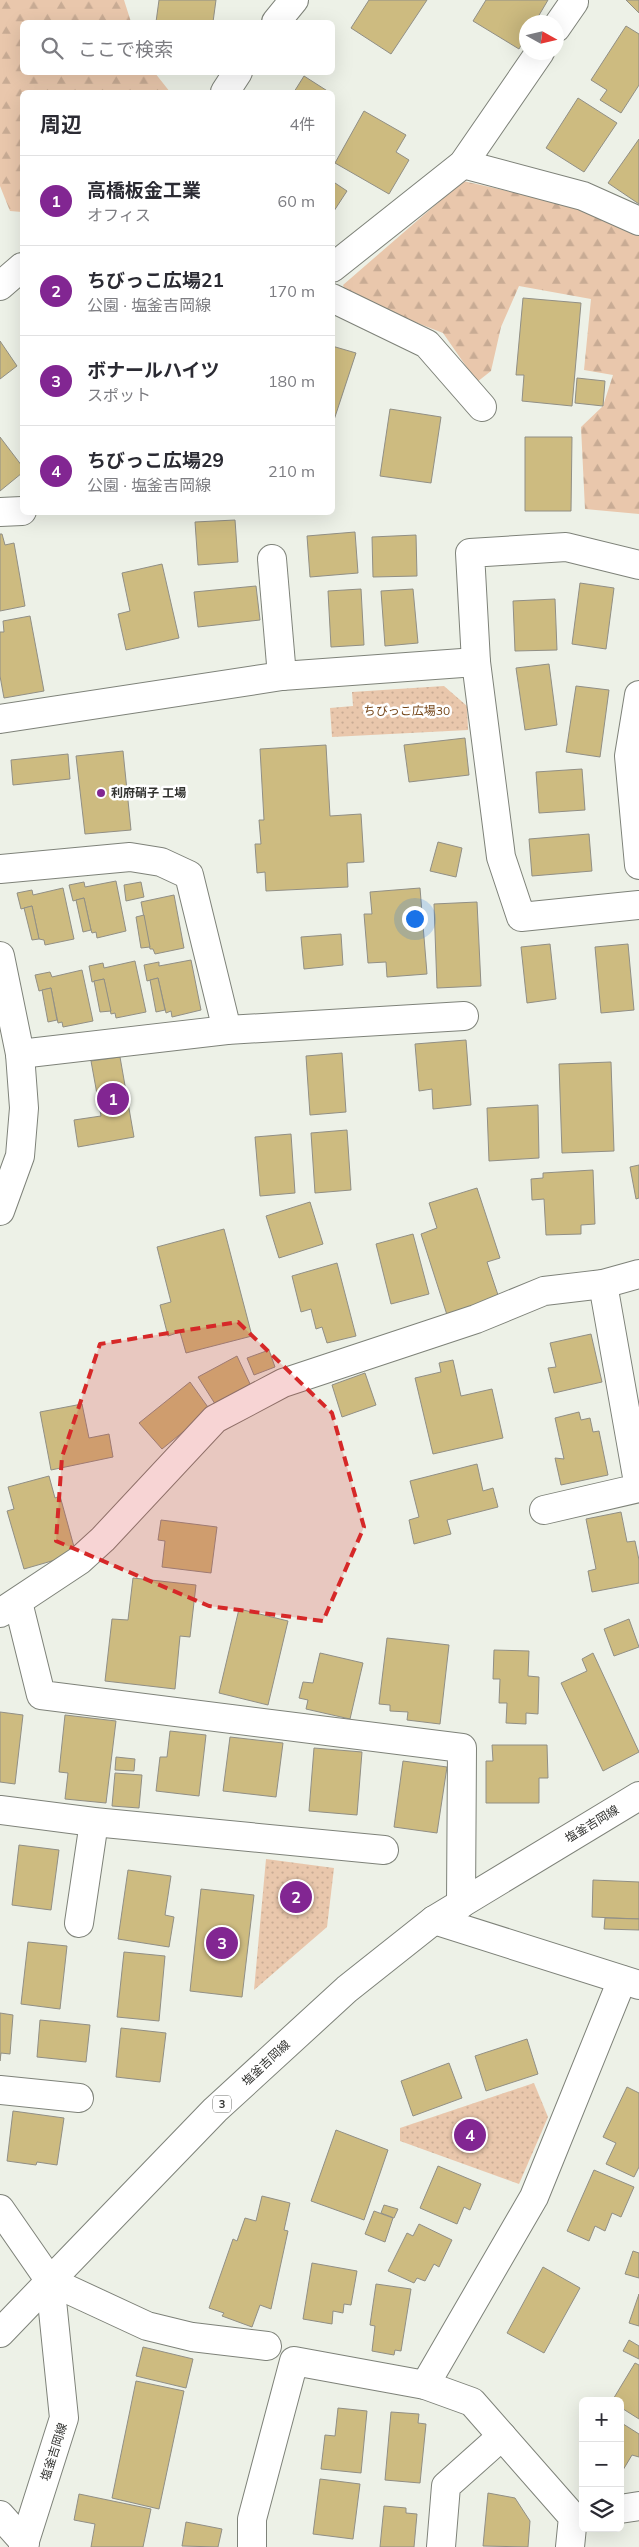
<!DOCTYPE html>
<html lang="ja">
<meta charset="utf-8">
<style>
body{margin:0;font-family:Mulish,"Noto Sans JP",sans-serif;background:#f7f7f7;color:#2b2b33}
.controls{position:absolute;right:15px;bottom:15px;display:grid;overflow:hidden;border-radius:8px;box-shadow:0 5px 20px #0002}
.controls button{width:45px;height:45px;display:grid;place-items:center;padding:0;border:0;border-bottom:1px solid #e1e1e2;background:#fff;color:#2b2b33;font:25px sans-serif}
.compass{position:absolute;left:519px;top:15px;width:45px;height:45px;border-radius:50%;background:#fff;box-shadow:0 5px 20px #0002;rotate:98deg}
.you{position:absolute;left:414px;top:918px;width:18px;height:18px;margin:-12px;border:4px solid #fff;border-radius:50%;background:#1a73e8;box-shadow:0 0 0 8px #1a73e833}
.badge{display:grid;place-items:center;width:32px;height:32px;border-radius:50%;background:#822692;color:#fff;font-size:16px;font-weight:700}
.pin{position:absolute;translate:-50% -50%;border:2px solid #fff;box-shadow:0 1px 5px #0006}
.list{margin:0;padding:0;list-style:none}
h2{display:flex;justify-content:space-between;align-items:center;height:65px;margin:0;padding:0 20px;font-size:21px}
h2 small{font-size:16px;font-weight:400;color:#7c7c81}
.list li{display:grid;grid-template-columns:32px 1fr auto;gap:15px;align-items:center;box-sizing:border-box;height:90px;padding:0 20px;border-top:1px solid #e1e1e2}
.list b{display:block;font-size:19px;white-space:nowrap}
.list p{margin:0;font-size:16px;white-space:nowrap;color:#7c7c81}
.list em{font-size:16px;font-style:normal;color:#7c7c81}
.icon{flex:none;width:28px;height:28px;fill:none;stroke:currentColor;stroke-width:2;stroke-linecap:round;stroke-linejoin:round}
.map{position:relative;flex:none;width:639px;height:2547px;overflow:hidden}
.search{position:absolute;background:#fff;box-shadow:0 5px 20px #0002;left:20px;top:20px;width:315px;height:55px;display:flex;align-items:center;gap:12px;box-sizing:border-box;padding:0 18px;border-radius:8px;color:#7c7c81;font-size:19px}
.panel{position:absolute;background:#fff;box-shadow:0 5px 20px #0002;left:20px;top:90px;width:315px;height:425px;border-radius:8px}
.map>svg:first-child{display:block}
.forest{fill:url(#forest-firs)}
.park{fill:url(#park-dots)}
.building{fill:#cdbb80;stroke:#918f85}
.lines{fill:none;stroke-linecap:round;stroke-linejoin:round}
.minor-casing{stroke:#7e8279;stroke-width:30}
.major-casing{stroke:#7e8279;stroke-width:30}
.minor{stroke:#fff;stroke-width:28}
.major{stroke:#fff;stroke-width:28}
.marked{fill:#d62828;fill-opacity:0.2;stroke:#d62828;stroke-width:4;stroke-dasharray:10 6;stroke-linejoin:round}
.poi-dot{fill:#822692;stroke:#fff;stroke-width:2}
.labels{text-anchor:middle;stroke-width:5;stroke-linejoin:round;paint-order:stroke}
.shield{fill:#fff;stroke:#6f706d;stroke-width:1}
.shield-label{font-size:11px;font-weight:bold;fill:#31322f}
.park-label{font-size:12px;fill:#754619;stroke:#fff}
.poi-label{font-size:12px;font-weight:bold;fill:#31322f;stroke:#fff;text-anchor:start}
.street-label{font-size:12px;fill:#31322f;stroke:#fff}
</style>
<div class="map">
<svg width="639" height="2547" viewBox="0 0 639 2547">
<defs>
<pattern id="forest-firs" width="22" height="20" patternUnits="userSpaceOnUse" patternTransform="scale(1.25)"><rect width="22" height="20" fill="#e9c7ac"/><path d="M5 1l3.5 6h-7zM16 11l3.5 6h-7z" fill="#c8ab94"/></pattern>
<pattern id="park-dots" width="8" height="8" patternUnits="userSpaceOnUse" patternTransform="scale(1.25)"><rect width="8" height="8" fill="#e9c7ac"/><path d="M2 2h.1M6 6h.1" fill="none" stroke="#c8ab94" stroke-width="1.8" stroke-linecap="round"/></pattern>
</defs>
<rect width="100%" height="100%" fill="#edf1e7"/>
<g class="forest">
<polygon points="0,0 124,0 131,22 22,22 22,72 155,73 170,92 22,92 22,212 10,211 0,186"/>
<polygon points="463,181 566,204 639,235 639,514 585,509 581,427 603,406 613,375 584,370 591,299 519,286 501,327 491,371 477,382 443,333 376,307 348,300 343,285"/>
</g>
<g class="park">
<polygon points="444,686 467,706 468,730 332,737 330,708 353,706 352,692"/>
<polygon points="266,1859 334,1868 327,1927 254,1990"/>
<polygon points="534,2083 548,2117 519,2184 400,2141 400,2128"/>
</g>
<g class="building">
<polygon points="159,0 216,0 213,22 156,22"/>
<polygon points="369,0 427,0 391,54 351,28"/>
<polygon points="486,0 548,0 535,22 526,22 526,36 519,49 473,21"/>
<polygon points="626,0 639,0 639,13"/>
<polygon points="626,26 639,34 639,85 621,113 600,100 607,90 591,80"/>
<polygon points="304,76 329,92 294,92"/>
<polygon points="578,98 617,123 584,172 546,148"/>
<polygon points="364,111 406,135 396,152 409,160 389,194 335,163"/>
<polygon points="639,139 639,204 608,183"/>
<polygon points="332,181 347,191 332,214"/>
<polygon points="523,298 581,303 572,406 522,401 524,375 516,375"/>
<polygon points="0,341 17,366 0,379"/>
<polygon points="332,346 356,353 332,426"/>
<polygon points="577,378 605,381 603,406 575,403"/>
<polygon points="390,409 441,417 431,483 380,476"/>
<polygon points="0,437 22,466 22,473 0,491"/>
<polygon points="525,437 572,437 571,511 525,511"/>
<polygon points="235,520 238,562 198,565 195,522"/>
<polygon points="355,532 358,573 310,577 307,536"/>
<polygon points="0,534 2,534 5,545 14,543 25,606 0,611"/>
<polygon points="416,535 417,576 373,577 372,537"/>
<polygon points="162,564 179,638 126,650 118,614 130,611 122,573"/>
<polygon points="580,583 614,588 606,649 572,644"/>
<polygon points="256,586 260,620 198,627 194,592"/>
<polygon points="361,589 364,645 331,647 328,591"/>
<polygon points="413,589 418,643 385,646 381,591"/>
<polygon points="555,599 557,650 515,651 513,601"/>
<polygon points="30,616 44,691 4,698 0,676 0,632 4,632 3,621"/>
<polygon points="549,664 557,725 525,730 516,668"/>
<polygon points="576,686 609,690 600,757 566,752"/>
<polygon points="465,738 469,775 409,782 404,745"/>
<polygon points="326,745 330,816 361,814 364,862 347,863 348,887 266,891 265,872 257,873 255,844 261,844 259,820 264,820 260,749"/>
<polygon points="123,751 131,830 85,834 76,756"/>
<polygon points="68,754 70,779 13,785 11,760"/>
<polygon points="582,769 585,810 539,813 536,772"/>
<polygon points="589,834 592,871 532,876 529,839"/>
<polygon points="438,842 462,848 456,877 430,871"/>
<polygon points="116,881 126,931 97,938 96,932 92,933 91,930 84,898 73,901 69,885 84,882 85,887"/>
<polygon points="141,882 144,897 126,901 124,885"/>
<polygon points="63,888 74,939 45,945 44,940 39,939 32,906 21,909 17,893 32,890 33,895"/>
<polygon points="420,888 427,974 387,977 386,962 368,963 364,914 372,914 370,892"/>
<polygon points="174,895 184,948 155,954 153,949 150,949 141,902"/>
<polygon points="84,898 91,930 83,932 76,900"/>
<polygon points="477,902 481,986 437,988 434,904"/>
<polygon points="32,906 39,939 32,940 24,908"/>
<polygon points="144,915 150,947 141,948 136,917"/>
<polygon points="341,934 343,965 304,969 301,937"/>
<polygon points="550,944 556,999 527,1003 521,947"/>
<polygon points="628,944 634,1010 601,1013 595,947"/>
<polygon points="191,960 201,1010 172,1017 171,1011 166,1013 158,978 147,981 144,965 159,962 159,966"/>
<polygon points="135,961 146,1012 116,1018 115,1013 111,1014 104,979 92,982 89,966 103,963 104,968"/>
<polygon points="82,970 93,1021 63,1027 62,1022 58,1023 51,988 39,991 35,975 50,972 52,977"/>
<polygon points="158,978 165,1010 156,1012 150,980"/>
<polygon points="104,979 111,1011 100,1012 94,981"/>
<polygon points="51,988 57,1020 48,1022 42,990"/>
<polygon points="466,1040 471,1105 433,1109 432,1089 419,1091 415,1044"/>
<polygon points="342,1053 346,1112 310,1115 306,1056"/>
<polygon points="120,1057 134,1137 78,1147 74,1120 101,1116 91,1061"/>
<polygon points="611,1062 614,1151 562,1153 559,1064"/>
<polygon points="538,1105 539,1158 489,1161 487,1108"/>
<polygon points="347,1130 351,1190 315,1193 311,1133"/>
<polygon points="291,1134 295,1193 260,1196 255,1137"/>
<polygon points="639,1165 639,1198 636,1199 630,1167"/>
<polygon points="593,1170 595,1224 581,1225 581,1234 546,1235 544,1199 532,1200 531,1179 543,1178 543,1173"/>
<polygon points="477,1188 500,1258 487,1262 500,1301 448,1318 421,1234 437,1228 429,1203"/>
<polygon points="310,1202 323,1244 279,1258 266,1216"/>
<polygon points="224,1229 252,1336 186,1353 180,1332 168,1336 160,1305 171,1302 157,1247"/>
<polygon points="413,1234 429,1294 391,1304 376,1244"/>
<polygon points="337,1263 356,1336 327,1343 322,1327 316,1329 311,1309 301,1312 292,1276"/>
<polygon points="591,1334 602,1382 554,1393 548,1368 556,1367 550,1343"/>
<polygon points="269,1350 275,1367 254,1375 247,1358"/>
<polygon points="237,1356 251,1386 217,1407 198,1377"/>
<polygon points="453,1360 461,1396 492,1389 503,1438 433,1454 415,1378 441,1372 439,1363"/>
<polygon points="365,1373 376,1405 342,1417 332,1385"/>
<polygon points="190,1382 210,1410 162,1449 139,1423"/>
<polygon points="82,1404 89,1438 109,1434 113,1457 51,1470 40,1412"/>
<polygon points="579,1412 581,1420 590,1418 593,1432 599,1431 608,1475 561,1485 555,1458 564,1459 555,1418"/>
<polygon points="477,1464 483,1491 493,1488 498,1507 447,1520 451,1534 414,1544 409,1520 419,1517 410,1481"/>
<polygon points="49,1476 55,1498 60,1496 76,1554 24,1569 7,1511 14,1509 8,1487"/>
<polygon points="621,1512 627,1542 635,1541 639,1560 639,1583 592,1592 588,1571 596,1569 586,1519"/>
<polygon points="161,1520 217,1527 211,1573 162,1567 165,1541 158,1540"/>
<polygon points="133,1578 196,1585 190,1637 180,1636 175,1689 105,1681 112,1619 128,1620"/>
<polygon points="239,1609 288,1621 268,1705 219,1693"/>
<polygon points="629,1619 639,1647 614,1656 604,1629"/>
<polygon points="387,1638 449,1645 440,1724 407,1720 408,1712 390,1711 390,1705 379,1704"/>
<polygon points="494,1650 529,1651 528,1676 539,1677 538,1714 526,1713 526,1724 506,1723 507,1703 499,1703 500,1679 493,1679"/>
<polygon points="320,1653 363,1663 350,1719 306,1709 308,1700 299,1698 303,1682 313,1683"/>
<polygon points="593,1653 639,1752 603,1771 561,1683 587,1671 582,1659"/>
<polygon points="0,1712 23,1715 15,1784 0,1782"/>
<polygon points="65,1715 116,1721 106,1803 65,1799 68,1773 59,1772"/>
<polygon points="170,1731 206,1735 199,1796 156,1791 160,1757 167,1757"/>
<polygon points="230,1737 283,1743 276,1797 223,1791"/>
<polygon points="492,1745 547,1745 548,1778 539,1778 539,1803 486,1803 486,1761 493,1761"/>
<polygon points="314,1748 362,1752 357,1815 309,1811"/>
<polygon points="116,1757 135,1759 134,1771 115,1770"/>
<polygon points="403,1761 447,1767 437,1833 394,1827"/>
<polygon points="115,1773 142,1775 139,1808 112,1806"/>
<polygon points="19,1845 59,1850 51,1910 12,1905"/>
<polygon points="128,1870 171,1876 165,1915 174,1917 169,1947 118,1939"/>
<polygon points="593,1880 639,1882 639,1919 592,1917"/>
<polygon points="201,1889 254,1895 242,1997 190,1991"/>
<polygon points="605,1918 639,1919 639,1930 604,1929"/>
<polygon points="28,1942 67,1946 60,2009 21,2004"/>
<polygon points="124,1952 165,1956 159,2021 117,2017"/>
<polygon points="0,2013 13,2015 10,2054 1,2053 0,2061"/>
<polygon points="40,2020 90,2025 86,2062 37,2057"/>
<polygon points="121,2028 166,2033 160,2082 116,2077"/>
<polygon points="527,2039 538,2074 486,2091 475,2056"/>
<polygon points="449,2063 462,2098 413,2116 401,2081"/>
<polygon points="627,2087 639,2093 639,2167 634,2177 606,2164 616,2143 603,2137"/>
<polygon points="13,2111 64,2118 57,2165 37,2162 36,2165 7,2161"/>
<polygon points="336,2130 388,2150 364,2220 311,2201"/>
<polygon points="438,2166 481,2184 470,2210 464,2207 457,2224 420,2208"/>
<polygon points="594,2170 634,2187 621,2217 612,2213 605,2231 595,2226 589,2241 567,2231"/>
<polygon points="262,2196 290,2203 284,2230 288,2231 271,2309 260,2305 252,2327 222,2316 224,2313 209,2308 233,2239 237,2241 245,2218 256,2221"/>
<polygon points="384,2205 398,2209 394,2218 381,2213"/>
<polygon points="374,2211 393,2218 385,2242 365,2234"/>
<polygon points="419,2224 452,2240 439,2267 434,2264 425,2281 417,2278 414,2283 388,2271 407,2233 413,2236"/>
<polygon points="633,2251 639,2253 639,2278 625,2274"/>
<polygon points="312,2263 357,2271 351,2305 344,2304 343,2313 333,2311 332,2324 303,2319"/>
<polygon points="543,2267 580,2288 544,2353 507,2333"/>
<polygon points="376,2284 411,2289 401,2351 395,2350 394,2355 372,2351 375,2326 370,2325"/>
<polygon points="639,2294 639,2326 629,2323"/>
<polygon points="629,2340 639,2346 639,2359 623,2351"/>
<polygon points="143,2347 193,2359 186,2388 136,2376"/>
<polygon points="635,2363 639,2365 639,2419 620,2407 620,2401 612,2401"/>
<polygon points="136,2381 184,2391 159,2509 112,2498"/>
<polygon points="338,2408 367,2411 361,2473 321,2469 325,2435 335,2436"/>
<polygon points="391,2412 419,2414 418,2423 426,2424 420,2483 385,2480"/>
<polygon points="620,2422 639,2434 639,2457 632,2455 620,2475"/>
<polygon points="320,2479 360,2484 353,2539 313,2534"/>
<polygon points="488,2493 515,2498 530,2521 528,2547 483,2546"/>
<polygon points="79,2494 151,2509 143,2547 91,2547 95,2524 74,2520"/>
<polygon points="384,2506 406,2508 406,2513 417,2514 414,2547 380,2547"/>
<polygon points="186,2522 222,2529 218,2547 182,2546"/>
</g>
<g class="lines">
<defs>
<g id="minor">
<polyline points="276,22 294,0"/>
<polyline points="556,28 574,2"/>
<polyline points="225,92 238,72"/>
<polyline points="463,164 583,196 639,221"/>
<polyline points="332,268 463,164 540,52"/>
<polyline points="0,286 22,267"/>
<polyline points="332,298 427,344 482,407"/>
<polyline points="0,512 22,511"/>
<polyline points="272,559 282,676"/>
<polyline points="639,565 566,547 470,553 476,662 501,857 521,917 639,905"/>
<polyline points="639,695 629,756 639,865"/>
<polyline points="0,719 282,676 476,662"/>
<polyline points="0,869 130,857 161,862 189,875 227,1030"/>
<polyline points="0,956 20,1054 24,1108 20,1156 0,1211"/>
<polyline points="20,1054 227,1030 464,1016"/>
<polyline points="544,1510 639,1488 603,1284"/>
<polyline points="18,1602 41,1695 462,1748 461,1904"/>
<polyline points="0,1613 80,1560 103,1539 215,1419 283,1383 476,1319 544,1291 603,1284 639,1274"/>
<polyline points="0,1810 94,1822 384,1850"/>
<polyline points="434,1920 639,1985"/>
<polyline points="79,1923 94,1822"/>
<polyline points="0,2090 79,2098"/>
<polyline points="0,2209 50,2281 147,2326 192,2337 267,2346"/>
<polyline points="0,2333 50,2281"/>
<polyline points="425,2385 534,2197 622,1980"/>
<polyline points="620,2509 639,2506"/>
<polyline points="0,2515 25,2543"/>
<polyline points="252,2547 252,2519 294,2361 425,2385 472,2402 573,2517 570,2547"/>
<polyline points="441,2547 446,2486 502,2436"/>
</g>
<polyline id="major" points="23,2547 64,2418 50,2281 215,2110 347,1989 434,1920 639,1796"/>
</defs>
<use href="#minor" class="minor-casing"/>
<use href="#major" class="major-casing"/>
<use href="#minor" class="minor"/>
<use href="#major" class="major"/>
</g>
<path class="marked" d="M238,1322L332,1413L364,1527L323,1621L209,1606L56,1541L62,1457L100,1344Z"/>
<circle class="poi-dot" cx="101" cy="793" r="5"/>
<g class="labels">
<rect class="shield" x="213" y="2095.5" width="18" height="17" rx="4"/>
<g class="shield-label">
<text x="222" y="2108">3</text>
</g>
<g class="park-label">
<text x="407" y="715">ちびっこ広場30</text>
</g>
<g class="poi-label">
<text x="111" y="797">利府硝子 工場</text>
</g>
<g class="street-label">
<text transform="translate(592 1824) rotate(-31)" y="4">塩釜吉岡線</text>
<text transform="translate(266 2063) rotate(-43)" y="4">塩釜吉岡線</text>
<text transform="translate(54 2452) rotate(-72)" y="4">塩釜吉岡線</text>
</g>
</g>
</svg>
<div class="controls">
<button>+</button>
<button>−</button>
<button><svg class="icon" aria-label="layers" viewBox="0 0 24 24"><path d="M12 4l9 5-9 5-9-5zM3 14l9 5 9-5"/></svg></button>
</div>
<svg class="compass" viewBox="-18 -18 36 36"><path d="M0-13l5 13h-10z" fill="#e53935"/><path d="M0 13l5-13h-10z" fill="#7c7c81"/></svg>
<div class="you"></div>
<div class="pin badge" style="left:113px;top:1099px">1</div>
<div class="pin badge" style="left:296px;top:1897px">2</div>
<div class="pin badge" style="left:222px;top:1943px">3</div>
<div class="pin badge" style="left:470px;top:2135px">4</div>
<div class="search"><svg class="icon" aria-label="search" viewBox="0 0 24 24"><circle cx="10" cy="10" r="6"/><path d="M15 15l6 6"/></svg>ここで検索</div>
<section class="panel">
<h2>周辺<small>4件</small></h2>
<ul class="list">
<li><span class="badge">1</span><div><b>高橋板金工業</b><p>オフィス</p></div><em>60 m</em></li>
<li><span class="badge">2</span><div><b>ちびっこ広場21</b><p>公園 · 塩釜吉岡線</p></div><em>170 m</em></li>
<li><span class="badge">3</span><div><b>ボナールハイツ</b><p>スポット</p></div><em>180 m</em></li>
<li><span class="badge">4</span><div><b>ちびっこ広場29</b><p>公園 · 塩釜吉岡線</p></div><em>210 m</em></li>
</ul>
</section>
</div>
